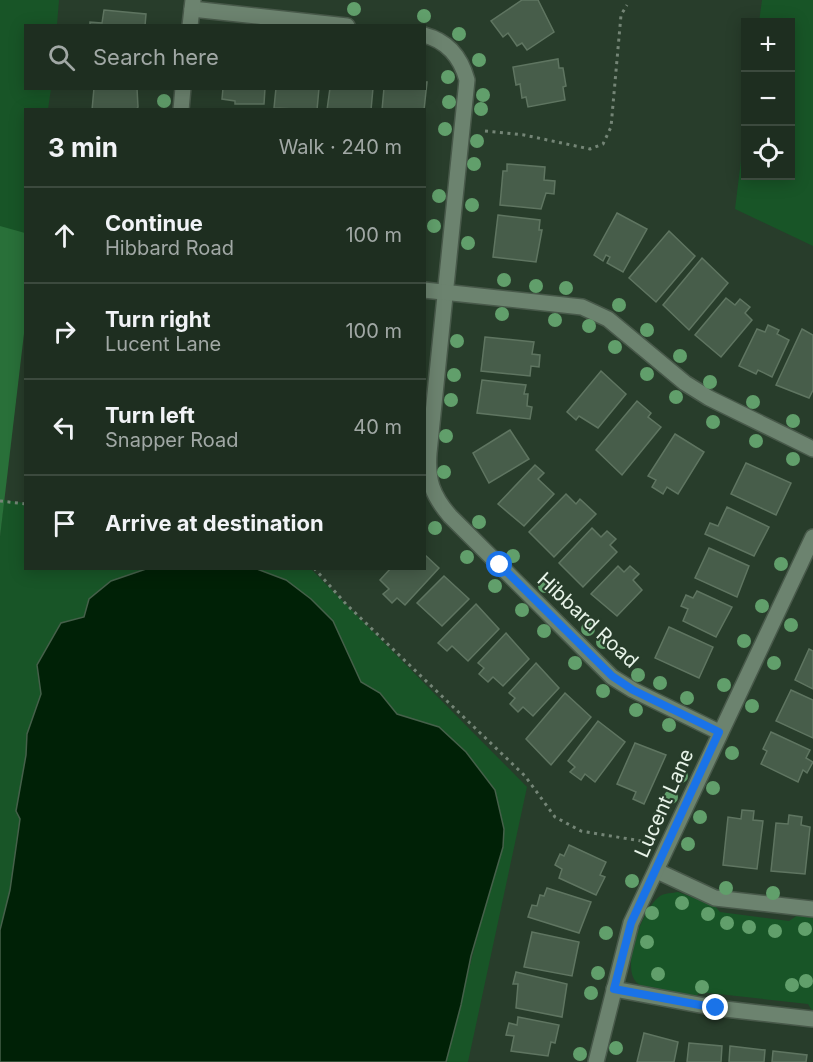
<!DOCTYPE html>
<meta charset="utf-8">
<style>
body{margin:0;font-family:Inter,sans-serif;background:#2b3a2d;color:#f1f3f6}
.controls{position:absolute;right:18px;top:18px;display:grid;overflow:hidden;border-radius:0px;box-shadow:0 3px 15px #0003}
.controls button{width:54px;height:54px;display:grid;place-items:center;padding:0;border:0;border-bottom:2px solid #3c4a3e;background:#1e2e20;color:#f1f3f6;font:30px sans-serif}
.stop{position:absolute;width:18px;height:18px;margin:-14px;border:4px solid #1a73e8;border-radius:50%;background:#fff}
.stop.end{background:#1a73e8;border-color:#fff;box-shadow:0 2px 6px #0008}
.list{margin:0;padding:0;list-style:none}
h2{display:flex;justify-content:space-between;align-items:center;height:78px;margin:0;padding:0 24px;font-size:26px}
h2 small{font-size:20px;font-weight:400;color:#a1a8a5}
.list li{display:grid;grid-template-columns:39px 1fr auto;gap:18px;align-items:center;box-sizing:border-box;height:96px;padding:0 24px;border-top:2px solid #3c4a3e}
.list b{display:block;font-size:22px;white-space:nowrap}
.list p{margin:0;font-size:20px;white-space:nowrap;color:#a1a8a5}
.list em{font-size:20px;font-style:normal;color:#a1a8a5}
.icon{flex:none;width:33px;height:33px;fill:none;stroke:currentColor;stroke-width:2;stroke-linecap:round;stroke-linejoin:round}
.map{position:relative;flex:none;width:813px;height:1062px;overflow:hidden}
.search{position:absolute;background:#1e2e20;box-shadow:0 3px 15px #0003;left:24px;top:24px;width:402px;height:66px;display:flex;align-items:center;gap:15px;box-sizing:border-box;padding:0 21px;border-radius:0px;color:#a1a8a5;font-size:22px}
.panel{position:absolute;background:#1e2e20;box-shadow:0 3px 15px #0003;left:24px;top:108px;width:402px;height:462px;border-radius:0px}
.map>svg:first-child{display:block}
.green{fill:#185527}
.forest{fill:#297039}
.water{fill:#002106;stroke:#45604a;stroke-width:1.5}
.building{fill:#475d4a;stroke:#5f7561;stroke-width:1.5}
.lines{fill:none;stroke-linecap:round;stroke-linejoin:round}
.street-casing{stroke:#48594a;stroke-width:18}
.path{stroke:#748576;stroke-width:3;stroke-dasharray:3 4.5;stroke-linecap:butt}
.street{stroke:#6c836f;stroke-width:15}
.tree{fill:#619f6b}
.route{stroke:#1a73e8;stroke-width:8}
.labels{text-anchor:middle;stroke-width:4.5;stroke-linejoin:round;paint-order:stroke}
.street-label{font-size:20px;fill:#e7f3e8;stroke:#283d2b}
</style>
<div class="map">
<svg width="813" height="1062" viewBox="0 0 813 1062">
<rect width="100%" height="100%" fill="#283d2b"/>
<g class="green">
<polygon points="0,0 59,0 57,25 26,26 26,88 51,89 48,109 26,110 25,272 0,516"/>
<polygon points="762,0 813,0 813,246 735,209 745,128 746,176 790,176 790,22 759,22"/>
<path d="M4,500L25,503L26,568L146,569C115,579 94,583 84,617L61,623L37,665L41,694L27,734L26,755L16,811L20,819L10,890L0,930V537Z"/>
<polygon points="257,569 311,569 527,787 468,1062 446,1062 504,829 495,790 466,752 439,727 397,714 380,693 361,682 333,621"/>
<path d="M678,892L715,906L720,912L789,921L798,915L813,917V1012L808,1004L700,992L694,999C681,996 645,991 636,982C621,965 643,908 660,896C665,893 672,893 678,892Z"/>
</g>
<polygon class="forest" points="0,226 25,233 25,325 0,537"/>
<polygon class="water" points="146,569 257,569 286,580 311,599 333,621 361,682 380,693 397,714 439,727 466,752 495,790 504,829 503,847 471,956 461,1005 446,1062 0,1062 0,930 10,890 20,819 16,811 26,755 27,734 41,694 37,665 61,623 84,617 89,599 111,581"/>
<g class="building">
<polygon points="522,0 538,0 554,32 527,50 522,43 517,46 508,33 503,37 491,21"/>
<polygon points="104,10 146,14 145,26 90,26 90,22 102,23"/>
<polygon points="558,59 559,68 563,68 566,86 563,87 565,100 528,107 526,97 522,98 520,84 516,85 513,67"/>
<polygon points="424,82 427,82 424,110 382,110 384,88 424,88"/>
<polygon points="94,88 137,88 138,107 136,110 92,110"/>
<polygon points="223,88 265,88 264,104 235,104 235,101 222,99"/>
<polygon points="276,88 319,88 317,110 274,108"/>
<polygon points="330,88 373,88 371,110 327,110"/>
<polygon points="507,164 545,167 544,180 555,181 554,194 546,193 541,209 500,205 503,171 507,171"/>
<polygon points="617,213 647,229 623,272 607,263 610,257 606,255 603,261 594,255"/>
<polygon points="498,215 540,220 539,230 542,230 536,262 493,257"/>
<polygon points="669,231 695,256 656,302 629,278"/>
<polygon points="702,258 728,283 689,330 663,305"/>
<polygon points="726,298 735,305 740,299 750,307 745,313 752,320 721,357 695,335"/>
<polygon points="768,325 779,330 777,334 789,340 772,377 758,370 756,374 739,366 757,329 765,332"/>
<polygon points="802,329 813,335 813,390 809,398 776,385"/>
<polygon points="485,337 534,342 532,354 540,355 539,367 531,366 530,376 481,371"/>
<polygon points="601,371 626,394 598,428 579,416 576,420 567,412"/>
<polygon points="482,380 526,385 524,394 528,394 527,406 532,407 530,419 477,413"/>
<polygon points="637,401 651,413 648,417 661,427 622,475 596,450"/>
<polygon points="510,430 529,459 489,483 473,453"/>
<polygon points="675,434 704,452 678,494 667,487 663,494 652,487 656,480 648,476"/>
<polygon points="746,463 791,483 776,515 731,494"/>
<polygon points="535,465 544,473 538,479 554,494 524,526 498,504"/>
<polygon points="566,494 576,504 580,499 596,514 554,557 529,532"/>
<polygon points="727,507 769,527 754,556 705,534 710,523 718,526"/>
<polygon points="592,528 601,537 607,531 616,539 610,545 617,552 583,587 559,563"/>
<polygon points="709,548 749,566 737,597 695,578"/>
<polygon points="424,554 439,568 405,605 397,598 392,603 383,594 389,589 380,580 391,568 424,568"/>
<polygon points="618,566 624,572 630,566 639,574 633,580 642,590 617,616 591,594"/>
<polygon points="444,576 469,599 442,626 417,603"/>
<polygon points="697,591 732,607 716,637 683,621 688,609 681,606 686,595 693,598"/>
<polygon points="476,604 499,629 468,661 452,646 447,651 438,643"/>
<polygon points="669,627 713,647 699,678 655,658"/>
<polygon points="506,633 529,659 503,686 493,677 488,682 479,674 484,668 478,663"/>
<polygon points="809,649 813,651 813,689 795,680"/>
<polygon points="536,663 559,688 533,716 523,707 518,712 510,704 515,698 509,693"/>
<polygon points="791,690 813,700 813,738 776,721"/>
<polygon points="565,693 591,717 551,765 526,739"/>
<polygon points="598,721 625,742 595,782 585,774 581,780 570,772 575,767 568,761"/>
<polygon points="771,732 810,750 806,758 813,762 807,773 803,770 798,782 761,764 767,751 763,749"/>
<polygon points="635,743 666,755 644,804 633,799 636,792 617,784"/>
<polygon points="742,810 754,811 753,820 763,821 757,869 723,865 728,817 741,819"/>
<polygon points="789,815 802,817 801,825 810,827 805,874 771,871 776,823 788,824"/>
<polygon points="569,845 606,862 600,875 605,877 596,895 559,878 562,869 555,865 560,854 564,856"/>
<polygon points="547,888 591,902 579,933 528,917 532,905 537,906 540,895 544,896"/>
<polygon points="532,932 579,942 572,976 524,967"/>
<polygon points="516,972 567,984 562,1017 516,1008 518,984 513,984"/>
<polygon points="518,1017 559,1025 555,1043 551,1042 548,1056 511,1051 514,1036 506,1035 509,1023 517,1025"/>
<polygon points="644,1033 678,1042 674,1062 637,1062"/>
<polygon points="689,1043 722,1046 721,1062 687,1062"/>
<polygon points="730,1046 765,1050 764,1062 729,1062"/>
<polygon points="773,1051 807,1055 806,1062 772,1062"/>
</g>
<g class="lines">
<defs>
<g id="street">
<polyline points="192,9 347,26"/>
<polyline points="190,26 193,0"/>
<path d="M424,35C448,41 461,58 467,80L429,453C427,480 432,495 450,516L612,677L633,690L719,732"/>
<polyline points="181,110 183,88"/>
<polyline points="424,290 582,307 608,319 685,383 709,398 813,449"/>
<polyline points="657,871 715,898 813,909"/>
<polyline points="614,989 716,1008 813,1019"/>
<polyline points="596,1062 631,923 813,537"/>
</g>
</defs>
<use href="#street" class="street-casing"/>
<g class="path">
<polyline points="485,131 524,135 590,149 603,144 611,127 621,15 627,5"/>
<polyline points="0,501 26,504"/>
<polyline points="314,568 346,604 525,776 555,817 581,831 641,841 652,845"/>
</g>
<use href="#street" class="street"/>
</g>
<g class="tree">
<circle cx="354" cy="9" r="7"/>
<circle cx="424" cy="16" r="7"/>
<circle cx="459" cy="34" r="7"/>
<circle cx="479" cy="60" r="7"/>
<circle cx="448" cy="77" r="7"/>
<circle cx="483" cy="95" r="7"/>
<circle cx="164" cy="101" r="7"/>
<circle cx="449" cy="102" r="7"/>
<circle cx="481" cy="109" r="7"/>
<circle cx="445" cy="129" r="7"/>
<circle cx="477" cy="141" r="7"/>
<circle cx="474" cy="164" r="7"/>
<circle cx="439" cy="196" r="7"/>
<circle cx="472" cy="205" r="7"/>
<circle cx="434" cy="226" r="7"/>
<circle cx="468" cy="243" r="7"/>
<circle cx="504" cy="280" r="7"/>
<circle cx="536" cy="286" r="7"/>
<circle cx="566" cy="288" r="7"/>
<circle cx="619" cy="305" r="7"/>
<circle cx="502" cy="314" r="7"/>
<circle cx="555" cy="320" r="7"/>
<circle cx="589" cy="326" r="7"/>
<circle cx="647" cy="330" r="7"/>
<circle cx="457" cy="341" r="7"/>
<circle cx="615" cy="347" r="7"/>
<circle cx="680" cy="356" r="7"/>
<circle cx="647" cy="374" r="7"/>
<circle cx="454" cy="375" r="7"/>
<circle cx="710" cy="382" r="7"/>
<circle cx="676" cy="397" r="7"/>
<circle cx="451" cy="400" r="7"/>
<circle cx="753" cy="402" r="7"/>
<circle cx="793" cy="421" r="7"/>
<circle cx="713" cy="422" r="7"/>
<circle cx="446" cy="436" r="7"/>
<circle cx="756" cy="441" r="7"/>
<circle cx="793" cy="459" r="7"/>
<circle cx="444" cy="472" r="7"/>
<circle cx="479" cy="522" r="7"/>
<circle cx="435" cy="528" r="7"/>
<circle cx="513" cy="556" r="7"/>
<circle cx="467" cy="557" r="7"/>
<circle cx="781" cy="564" r="7"/>
<circle cx="495" cy="586" r="7"/>
<circle cx="545" cy="586" r="7"/>
<circle cx="762" cy="606" r="7"/>
<circle cx="522" cy="610" r="7"/>
<circle cx="791" cy="625" r="7"/>
<circle cx="588" cy="629" r="7"/>
<circle cx="544" cy="631" r="7"/>
<circle cx="744" cy="641" r="7"/>
<circle cx="603" cy="642" r="7"/>
<circle cx="575" cy="663" r="7"/>
<circle cx="774" cy="663" r="7"/>
<circle cx="638" cy="675" r="7"/>
<circle cx="660" cy="683" r="7"/>
<circle cx="724" cy="685" r="7"/>
<circle cx="603" cy="691" r="7"/>
<circle cx="687" cy="698" r="7"/>
<circle cx="752" cy="706" r="7"/>
<circle cx="636" cy="710" r="7"/>
<circle cx="669" cy="725" r="7"/>
<circle cx="732" cy="753" r="7"/>
<circle cx="681" cy="776" r="7"/>
<circle cx="713" cy="788" r="7"/>
<circle cx="671" cy="797" r="7"/>
<circle cx="700" cy="817" r="7"/>
<circle cx="659" cy="818" r="7"/>
<circle cx="688" cy="844" r="7"/>
<circle cx="632" cy="881" r="7"/>
<circle cx="726" cy="888" r="7"/>
<circle cx="773" cy="893" r="7"/>
<circle cx="682" cy="903" r="7"/>
<circle cx="652" cy="913" r="7"/>
<circle cx="708" cy="914" r="7"/>
<circle cx="727" cy="923" r="7"/>
<circle cx="749" cy="927" r="7"/>
<circle cx="805" cy="929" r="7"/>
<circle cx="775" cy="931" r="7"/>
<circle cx="606" cy="933" r="7"/>
<circle cx="647" cy="942" r="7"/>
<circle cx="598" cy="973" r="7"/>
<circle cx="658" cy="974" r="7"/>
<circle cx="806" cy="981" r="7"/>
<circle cx="792" cy="985" r="7"/>
<circle cx="702" cy="987" r="7"/>
<circle cx="591" cy="993" r="7"/>
<circle cx="616" cy="1048" r="7"/>
<circle cx="580" cy="1054" r="7"/>
</g>
<g class="lines">
<polyline class="route" points="500,565 612,676 633,690 719,732 631,923 614,989 716,1008"/>
</g>
<g class="labels">
<g class="street-label">
<text transform="translate(588 620) rotate(43)" y="7">Hibbard Road</text>
<text transform="translate(664 803) rotate(-66)" y="7">Lucent Lane</text>
</g>
</g>
</svg>
<div class="controls">
<button>+</button>
<button>−</button>
<button><svg class="icon" aria-label="locate" viewBox="0 0 24 24"><circle cx="12" cy="12" r="6"/><path d="M12 2v4M12 18v4M2 12h4M18 12h4"/></svg></button>
</div>
<div class="stop" style="left:500px;top:565px"></div>
<div class="stop end" style="left:716px;top:1008px"></div>
<div class="search"><svg class="icon" aria-label="search" viewBox="0 0 24 24"><circle cx="10" cy="10" r="6"/><path d="M15 15l6 6"/></svg>Search here</div>
<section class="panel">
<h2>3 min<small>Walk · 240 m</small></h2>
<ul class="list">
<li><svg class="icon" aria-label="ahead" viewBox="0 0 24 24"><path d="M12 20V5M6 11l6-6 6 6"/></svg><div><b>Continue</b><p>Hibbard Road</p></div><em>100 m</em></li>
<li><svg class="icon" aria-label="right" viewBox="0 0 24 24"><path d="M7 20v-9h11M14 6l5 5-5 5"/></svg><div><b>Turn right</b><p>Lucent Lane</p></div><em>100 m</em></li>
<li><svg class="icon" aria-label="left" viewBox="0 0 24 24"><path d="M17 20v-9H6M10 6l-5 5 5 5"/></svg><div><b>Turn left</b><p>Snapper Road</p></div><em>40 m</em></li>
<li><svg class="icon" aria-label="arrive" viewBox="0 0 24 24"><path d="M6 21V4h12l-3 4 3 4H6"/></svg><div><b>Arrive at destination</b></div></li>
</ul>
</section>
</div>
